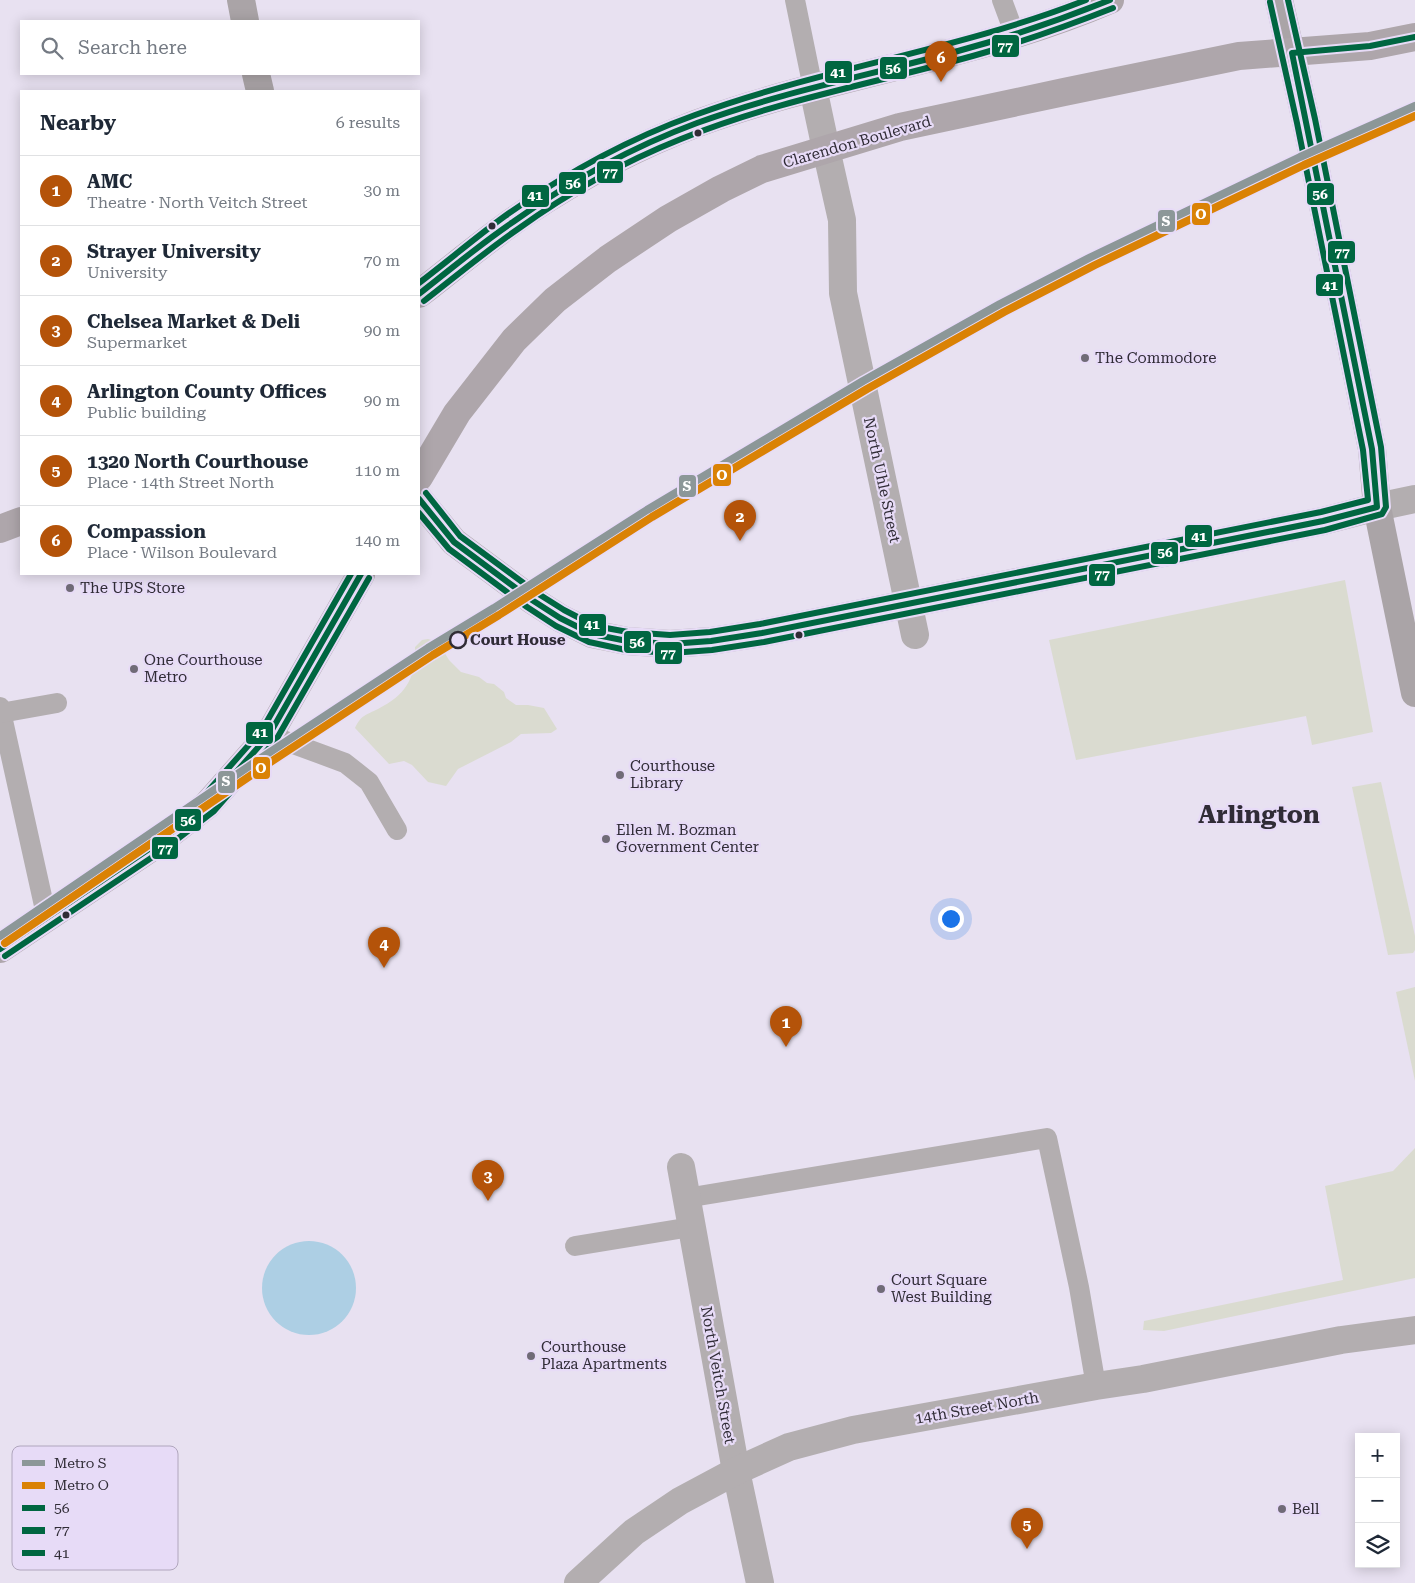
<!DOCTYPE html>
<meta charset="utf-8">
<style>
body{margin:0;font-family:"Roboto Serif",serif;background:#f6f6f7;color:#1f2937}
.controls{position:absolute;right:15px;bottom:15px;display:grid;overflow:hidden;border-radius:0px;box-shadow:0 2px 12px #0003}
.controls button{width:45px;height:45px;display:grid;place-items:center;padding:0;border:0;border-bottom:1px solid #e0e1e3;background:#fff;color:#1f2937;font:25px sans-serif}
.you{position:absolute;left:950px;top:918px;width:18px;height:18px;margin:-12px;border:4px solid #fff;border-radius:50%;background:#1a73e8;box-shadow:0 0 0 8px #1a73e833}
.badge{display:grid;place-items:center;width:32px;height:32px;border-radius:50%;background:#b45309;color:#fff;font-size:16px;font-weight:700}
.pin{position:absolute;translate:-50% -41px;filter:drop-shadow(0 1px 2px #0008)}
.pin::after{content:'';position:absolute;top:26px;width:18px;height:15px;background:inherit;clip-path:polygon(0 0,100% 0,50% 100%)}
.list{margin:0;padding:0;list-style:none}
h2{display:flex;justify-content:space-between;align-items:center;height:65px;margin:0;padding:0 20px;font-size:21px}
h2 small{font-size:16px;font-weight:400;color:#747a83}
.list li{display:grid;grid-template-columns:32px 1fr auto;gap:15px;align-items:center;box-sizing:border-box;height:70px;padding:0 20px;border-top:1px solid #e0e1e3}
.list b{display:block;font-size:19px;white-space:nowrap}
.list p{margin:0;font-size:16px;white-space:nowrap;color:#747a83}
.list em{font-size:16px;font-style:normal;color:#747a83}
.icon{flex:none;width:28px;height:28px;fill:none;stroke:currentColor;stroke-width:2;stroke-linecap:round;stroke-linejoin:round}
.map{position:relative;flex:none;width:1415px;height:1583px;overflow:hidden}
.search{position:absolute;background:#fff;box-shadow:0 2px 12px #0003;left:20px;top:20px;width:400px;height:55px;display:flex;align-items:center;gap:12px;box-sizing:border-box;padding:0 18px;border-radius:0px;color:#747a83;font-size:19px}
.panel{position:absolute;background:#fff;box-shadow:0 2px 12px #0003;left:20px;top:90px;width:400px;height:485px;border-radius:0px}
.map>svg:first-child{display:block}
.green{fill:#dadbd0}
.water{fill:#adcfe4}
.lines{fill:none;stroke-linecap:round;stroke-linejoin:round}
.service{stroke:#b3aeb0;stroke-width:20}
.pedestrian{stroke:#b3aeb0;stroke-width:28}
.minor{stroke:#b3aeb0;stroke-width:28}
.tertiary{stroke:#b3aeb0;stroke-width:28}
.secondary{stroke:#aaa4a7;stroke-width:28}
.primary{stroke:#aea6ab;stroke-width:28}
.bus-1-casing{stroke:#e7dbf7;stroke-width:10}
.bus-2-casing{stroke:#e7dbf7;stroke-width:10}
.bus-3-casing{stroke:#e7dbf7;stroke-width:10}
.bus-1{stroke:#006641;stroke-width:6}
.bus-2{stroke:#006641;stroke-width:6}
.bus-3{stroke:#006641;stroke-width:6}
.metro-1-casing{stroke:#e7dbf7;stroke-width:11}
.metro-2-casing{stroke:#e7dbf7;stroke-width:11}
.metro-1{stroke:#8c9798;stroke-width:8}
.metro-2{stroke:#da8205;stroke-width:8}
.bus-dot{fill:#302c36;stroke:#e7dbf7;stroke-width:2}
.poi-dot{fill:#706b77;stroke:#e7dbf7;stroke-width:2}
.stop-dot{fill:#e7dbf7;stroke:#302c36;stroke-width:2.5}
.labels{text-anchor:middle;stroke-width:4.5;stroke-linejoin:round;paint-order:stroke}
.street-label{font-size:15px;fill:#302c36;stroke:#e7dbf7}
.poi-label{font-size:15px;fill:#302c36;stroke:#e7dbf7;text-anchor:start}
.stop-label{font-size:15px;font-weight:bold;fill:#302c36;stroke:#e7dbf7;text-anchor:start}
.town-label{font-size:25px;font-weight:bold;fill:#302c36;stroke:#e7dbf7}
.key{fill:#e7dbf7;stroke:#b0a6bd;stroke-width:1}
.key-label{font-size:14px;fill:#302c36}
.line-badge{stroke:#e7dbf7;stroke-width:2}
.badge-label{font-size:14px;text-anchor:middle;font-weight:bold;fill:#fff}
</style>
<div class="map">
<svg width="1415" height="1583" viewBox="0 0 1415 1583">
<rect width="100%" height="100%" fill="#e8e1f1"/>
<g class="green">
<polygon points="1345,580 1373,732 1312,745 1306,716 1076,760 1049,640"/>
<path d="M428,639L438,642L449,660L461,672L479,677L487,683L494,684L504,692L506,698L516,705H528L544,708L557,729L551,733L521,734L511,742L458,769L446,786L428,782L412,765L404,761L389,764L355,728C361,715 366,715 378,709C406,695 416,678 415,647L422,640Z"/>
<polygon points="1381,782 1415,936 1415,950 1413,953 1388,955 1352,787"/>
<polygon points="1415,987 1415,1081 1396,992"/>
<polygon points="1415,1148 1415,1278 1164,1331 1143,1330 1144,1321 1343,1280 1325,1186 1393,1171"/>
</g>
<circle class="water" cx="309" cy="1288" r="47"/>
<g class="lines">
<g class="service">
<polyline points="795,0 813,88"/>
<polyline points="1002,0 1015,35"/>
<polyline points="0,707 47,919"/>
<polyline points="1,713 57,703"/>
<polyline points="269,735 345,763 369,782 397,830"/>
<polyline points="686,1198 1047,1138 1079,1287 1096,1386"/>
<polyline points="575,1246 691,1227"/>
</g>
<polyline class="pedestrian" points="826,149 842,220 843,293 915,635"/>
<g class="minor">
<polyline points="813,88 826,149"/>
<polyline points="681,1167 736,1471 760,1583"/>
<polyline points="578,1583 634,1532 680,1501 736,1471 789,1447 853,1430 1096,1386 1143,1379 1341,1340 1415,1330"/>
</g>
<polyline class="tertiary" points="419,499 454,542 532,600 560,618 592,634 627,641 670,644 711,641 762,633 1323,521 1377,507 1415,499"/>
<g class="secondary">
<polyline points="241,0 245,21"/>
<polyline points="1279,0 1306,121 1372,449 1377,507 1415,693"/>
<polyline points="256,74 260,91"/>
</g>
<g class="primary">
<path d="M419,294C454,267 488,238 525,213C579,177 637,146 698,123C833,74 978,57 1110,0"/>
<polyline points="419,477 457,413 514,340 555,300 608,259 668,219 721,189 762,169 900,127 1064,92 1239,56 1370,46 1415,37"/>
<polyline points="0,529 21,521"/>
<polyline points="0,949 158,843 207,805 269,735 361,574"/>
</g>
<defs>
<g id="bus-1">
<path d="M419,294C450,270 480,244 513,222C569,182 632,147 697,123C782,92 871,75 958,51C1010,37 1060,20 1110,0"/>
<polyline points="419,499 454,542 532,600 560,618 592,634 627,641 670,644 711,641 762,633 1323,521 1377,507 1372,449 1292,53 1370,46 1415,37"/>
<polyline points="0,949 158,843 207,805 269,735 361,574"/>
</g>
<g id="bus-2">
<path d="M424,301C455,277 486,251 518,229C568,193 623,162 681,139C770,103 865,85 958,60C1011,46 1062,28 1113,8"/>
<polyline points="419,513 449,549 527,607 556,626 589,642 626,650 671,653 712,650 764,642 1325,530 1382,514 1386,507 1381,447 1315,119 1288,0"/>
<polyline points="5,956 163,850 214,811 276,740 369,578"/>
</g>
<g id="bus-3">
<path d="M419,283C448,261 476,237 505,216C563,175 628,139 695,115C823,68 959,50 1086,0"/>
<polyline points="426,493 460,536 537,593 564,610 595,626 628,632 670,635 710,632 760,624 1321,512 1368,500 1363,450 1297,123 1270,2"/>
<polyline points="0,938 153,836 201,799 262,730 351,574"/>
</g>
</defs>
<use href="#bus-1" class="bus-1-casing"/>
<use href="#bus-2" class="bus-2-casing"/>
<use href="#bus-3" class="bus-3-casing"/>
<use href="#bus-1" class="bus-1"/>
<use href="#bus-2" class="bus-2"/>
<use href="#bus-3" class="bus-3"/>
<defs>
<polyline id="metro-1" points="0,936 261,758 428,648 494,608 647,510 863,381 1000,304 1091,257 1300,157 1415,106"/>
<polyline id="metro-2" points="5,943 266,765 433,655 499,615 652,517 867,389 1004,312 1095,265 1304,165 1415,116"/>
</defs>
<use href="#metro-1" class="metro-1-casing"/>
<use href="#metro-2" class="metro-2-casing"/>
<use href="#metro-1" class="metro-1"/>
<use href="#metro-2" class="metro-2"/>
</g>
<g class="bus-dot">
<circle cx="698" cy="133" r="4.5"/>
<circle cx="492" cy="226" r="4.5"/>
<circle cx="799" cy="635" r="4.5"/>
<circle cx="66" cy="915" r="4.5"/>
</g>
<g class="poi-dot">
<circle cx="1085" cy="358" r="5"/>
<circle cx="70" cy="588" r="5"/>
<circle cx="134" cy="669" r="5"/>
<circle cx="620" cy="775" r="5"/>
<circle cx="606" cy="839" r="5"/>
<circle cx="881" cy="1289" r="5"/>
<circle cx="531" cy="1356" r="5"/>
<circle cx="1282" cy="1509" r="5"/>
</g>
<circle class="stop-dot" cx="458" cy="640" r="8"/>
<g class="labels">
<g class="street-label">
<text transform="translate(857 142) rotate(-16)" y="5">Clarendon Boulevard</text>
<text transform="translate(882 480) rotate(78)" y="5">North Uhle Street</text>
<text transform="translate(718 1375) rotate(80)" y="5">North Veitch Street</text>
<text transform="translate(977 1408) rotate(-10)" y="5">14th Street North</text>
</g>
<g class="poi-label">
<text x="1095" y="363">The Commodore</text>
<text x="80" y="593">The UPS Store</text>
<text x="144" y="665">One Courthouse<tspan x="144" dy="17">Metro</tspan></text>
<text x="630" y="771">Courthouse<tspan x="630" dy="17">Library</tspan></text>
<text x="616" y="835">Ellen M. Bozman<tspan x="616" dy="17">Government Center</tspan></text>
<text x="891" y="1285">Court Square<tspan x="891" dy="17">West Building</tspan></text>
<text x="541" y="1352">Courthouse<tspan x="541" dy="17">Plaza Apartments</tspan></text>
<text x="1292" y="1514">Bell</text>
</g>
<g class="stop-label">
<text x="470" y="645">Court House</text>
</g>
<g class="town-label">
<text x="1259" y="823">Arlington</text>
</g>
</g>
<rect x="12" y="1446" width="166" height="124" rx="8" class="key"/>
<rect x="22" y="1460" width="23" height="6" fill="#8c9798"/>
<rect x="22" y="1482" width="23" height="7" fill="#da8205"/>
<rect x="22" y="1505" width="23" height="6" fill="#006641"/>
<rect x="22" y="1527" width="23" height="7" fill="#006641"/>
<rect x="22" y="1550" width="23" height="6" fill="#006641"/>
<g class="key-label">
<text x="54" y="1468">Metro S</text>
<text x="54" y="1490">Metro O</text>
<text x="54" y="1513">56</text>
<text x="54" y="1535">77</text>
<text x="54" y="1558">41</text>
</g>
<g class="line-badge">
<rect x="991" y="34" width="29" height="24" rx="5" fill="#006641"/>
<rect x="879" y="56" width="29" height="24" rx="5" fill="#006641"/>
<rect x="824" y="60" width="29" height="24" rx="5" fill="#006641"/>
<rect x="596" y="160" width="28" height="24" rx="5" fill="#006641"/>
<rect x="558" y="171" width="29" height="24" rx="5" fill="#006641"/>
<rect x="1306" y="182" width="29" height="24" rx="5" fill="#006641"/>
<rect x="521" y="184" width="29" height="24" rx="5" fill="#006641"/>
<rect x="1191" y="202" width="20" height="24" rx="5" fill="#da8205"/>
<rect x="1157" y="209" width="19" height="24" rx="5" fill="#8c9798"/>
<rect x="1327" y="240" width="29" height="24" rx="5" fill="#006641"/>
<rect x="1315" y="273" width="29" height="24" rx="5" fill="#006641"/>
<rect x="712" y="463" width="20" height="24" rx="5" fill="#da8205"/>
<rect x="678" y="474" width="19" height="24" rx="5" fill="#8c9798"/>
<rect x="1184" y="524" width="29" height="24" rx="5" fill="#006641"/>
<rect x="1150" y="541" width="29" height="24" rx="5" fill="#006641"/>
<rect x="1088" y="563" width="28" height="24" rx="5" fill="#006641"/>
<rect x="578" y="613" width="29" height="24" rx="5" fill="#006641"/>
<rect x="623" y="630" width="29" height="24" rx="5" fill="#006641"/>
<rect x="654" y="641" width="29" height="24" rx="5" fill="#006641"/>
<rect x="245" y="721" width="29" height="24" rx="5" fill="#006641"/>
<rect x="252" y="756" width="19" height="24" rx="5" fill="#da8205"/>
<rect x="217" y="770" width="19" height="24" rx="5" fill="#8c9798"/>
<rect x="174" y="808" width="28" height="24" rx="5" fill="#006641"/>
<rect x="151" y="836" width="28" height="24" rx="5" fill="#006641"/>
</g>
<g class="badge-label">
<text x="1005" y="51">77</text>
<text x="893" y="73">56</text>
<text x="838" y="77">41</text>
<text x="610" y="177">77</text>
<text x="573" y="188">56</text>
<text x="1320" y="199">56</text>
<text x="535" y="200">41</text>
<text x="1201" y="219">O</text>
<text x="1166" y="226">S</text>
<text x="1342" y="257">77</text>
<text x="1330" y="290">41</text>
<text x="722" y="480">O</text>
<text x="687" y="491">S</text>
<text x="1199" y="541">41</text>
<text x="1165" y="557">56</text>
<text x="1102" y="579">77</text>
<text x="592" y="629">41</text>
<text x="637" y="647">56</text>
<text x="668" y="658">77</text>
<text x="260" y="737">41</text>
<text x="261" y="773">O</text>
<text x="226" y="786">S</text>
<text x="188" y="825">56</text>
<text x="165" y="853">77</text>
</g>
</svg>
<div class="controls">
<button>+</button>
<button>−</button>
<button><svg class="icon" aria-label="layers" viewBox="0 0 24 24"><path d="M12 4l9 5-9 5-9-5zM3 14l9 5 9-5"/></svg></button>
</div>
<div class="you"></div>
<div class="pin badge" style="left:786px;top:1047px">1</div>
<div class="pin badge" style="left:740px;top:541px">2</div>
<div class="pin badge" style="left:488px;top:1201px">3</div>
<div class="pin badge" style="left:384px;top:968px">4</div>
<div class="pin badge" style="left:1027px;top:1549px">5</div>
<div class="pin badge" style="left:941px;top:82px">6</div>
<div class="search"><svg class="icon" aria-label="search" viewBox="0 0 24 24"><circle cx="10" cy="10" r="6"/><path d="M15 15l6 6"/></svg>Search here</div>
<section class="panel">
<h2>Nearby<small>6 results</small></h2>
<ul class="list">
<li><span class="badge">1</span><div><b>AMC</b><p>Theatre · North Veitch Street</p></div><em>30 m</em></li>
<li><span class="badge">2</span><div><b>Strayer University</b><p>University</p></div><em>70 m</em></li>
<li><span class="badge">3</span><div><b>Chelsea Market &amp; Deli</b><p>Supermarket</p></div><em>90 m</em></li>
<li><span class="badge">4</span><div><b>Arlington County Offices</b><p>Public building</p></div><em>90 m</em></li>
<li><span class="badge">5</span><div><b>1320 North Courthouse</b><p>Place · 14th Street North</p></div><em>110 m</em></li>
<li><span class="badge">6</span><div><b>Compassion</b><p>Place · Wilson Boulevard</p></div><em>140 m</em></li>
</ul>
</section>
</div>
